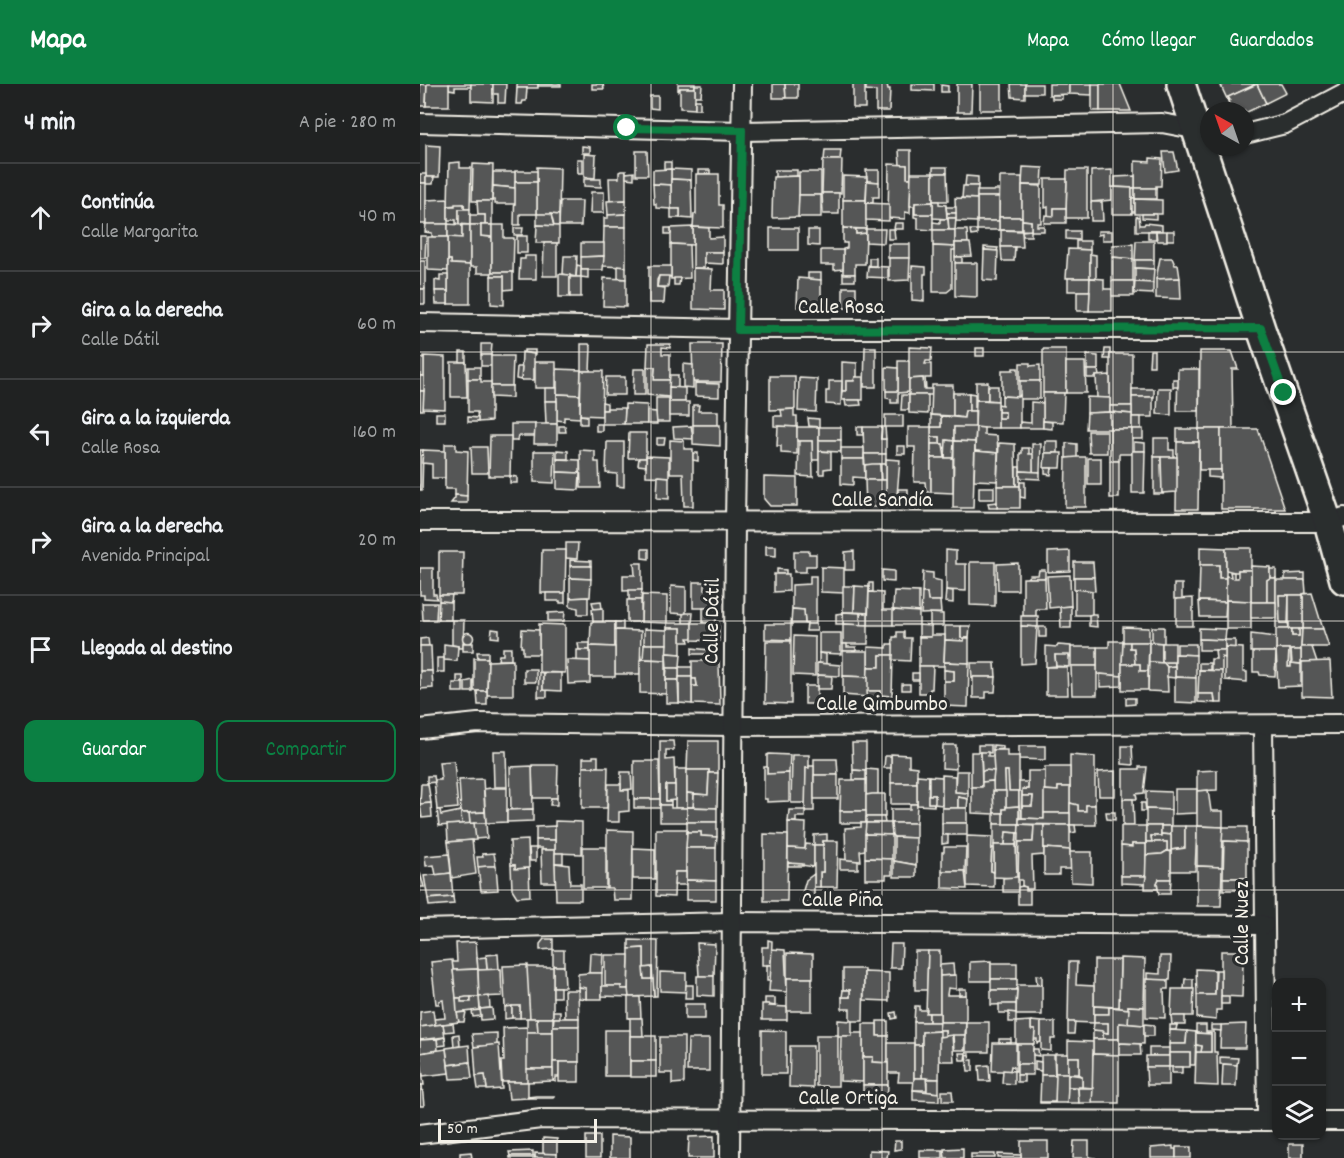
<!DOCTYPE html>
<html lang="es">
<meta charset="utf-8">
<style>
body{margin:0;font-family:Dekko,sans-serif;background:#2d2f2f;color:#f1f3f6}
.controls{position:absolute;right:18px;bottom:18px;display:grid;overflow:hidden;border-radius:12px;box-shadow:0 2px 4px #0004}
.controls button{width:54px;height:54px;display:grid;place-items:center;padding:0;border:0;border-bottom:2px solid #3d3f40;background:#202222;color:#f1f3f6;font:30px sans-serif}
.compass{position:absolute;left:780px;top:18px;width:54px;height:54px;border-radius:50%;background:#202222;box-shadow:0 2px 4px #0004;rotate:320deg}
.scale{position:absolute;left:18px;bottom:15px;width:159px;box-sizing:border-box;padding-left:6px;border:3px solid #f4f1e8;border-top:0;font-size:16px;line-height:21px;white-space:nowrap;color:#f4f1e8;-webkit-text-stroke:4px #2a2d2e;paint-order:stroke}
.stop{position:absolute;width:18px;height:18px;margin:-14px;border:4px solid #0b8043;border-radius:50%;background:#fff}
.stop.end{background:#0b8043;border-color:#fff;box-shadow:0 2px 6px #0008}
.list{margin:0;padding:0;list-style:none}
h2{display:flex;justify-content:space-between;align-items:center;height:78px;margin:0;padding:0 24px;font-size:26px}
h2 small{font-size:20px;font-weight:400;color:#a2a4a5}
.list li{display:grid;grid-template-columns:39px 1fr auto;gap:18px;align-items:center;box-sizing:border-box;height:108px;padding:0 24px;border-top:2px solid #3d3f40}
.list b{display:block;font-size:22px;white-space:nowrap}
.list p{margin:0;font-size:20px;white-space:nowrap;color:#a2a4a5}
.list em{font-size:20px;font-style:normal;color:#a2a4a5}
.actions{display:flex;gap:12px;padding:18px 24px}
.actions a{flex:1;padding:14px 0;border:2px solid #0b8043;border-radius:12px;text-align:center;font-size:21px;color:#0b8043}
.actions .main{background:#0b8043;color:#fff}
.icon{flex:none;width:33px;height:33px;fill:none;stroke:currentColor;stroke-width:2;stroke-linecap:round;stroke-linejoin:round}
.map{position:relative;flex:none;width:924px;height:1074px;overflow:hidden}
header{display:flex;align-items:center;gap:36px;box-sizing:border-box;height:84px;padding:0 30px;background:#0b8043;color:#fff}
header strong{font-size:28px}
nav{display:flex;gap:33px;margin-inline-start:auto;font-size:21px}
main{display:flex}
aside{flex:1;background:#202222}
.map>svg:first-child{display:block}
.building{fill:#555756;stroke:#f4f1e8;stroke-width:1.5}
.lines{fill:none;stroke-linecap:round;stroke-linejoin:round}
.street-casing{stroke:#f4f1e8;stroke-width:22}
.secondary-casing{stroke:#f4f1e8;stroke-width:32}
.street{stroke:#2a2d2e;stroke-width:18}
.secondary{stroke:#2a2d2e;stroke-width:27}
.route{stroke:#0b8043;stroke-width:8}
.grid{fill:none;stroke:#f4f1e8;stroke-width:1.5;stroke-opacity:0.55}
.labels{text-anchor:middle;stroke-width:6;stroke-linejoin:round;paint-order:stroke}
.street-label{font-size:22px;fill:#f4f1e8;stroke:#2a2d2e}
</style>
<header>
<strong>Mapa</strong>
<nav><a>Mapa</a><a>Cómo llegar</a><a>Guardados</a></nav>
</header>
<main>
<aside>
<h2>4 min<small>A pie · 280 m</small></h2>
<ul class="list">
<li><svg class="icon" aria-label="ahead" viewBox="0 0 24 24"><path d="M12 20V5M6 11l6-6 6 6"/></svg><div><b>Continúa</b><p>Calle Margarita</p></div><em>40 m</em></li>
<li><svg class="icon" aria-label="right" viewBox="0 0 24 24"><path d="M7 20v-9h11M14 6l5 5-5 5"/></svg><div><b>Gira a la derecha</b><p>Calle Dátil</p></div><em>60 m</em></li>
<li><svg class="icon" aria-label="left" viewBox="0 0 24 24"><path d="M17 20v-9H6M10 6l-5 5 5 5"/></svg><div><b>Gira a la izquierda</b><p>Calle Rosa</p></div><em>160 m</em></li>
<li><svg class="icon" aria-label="right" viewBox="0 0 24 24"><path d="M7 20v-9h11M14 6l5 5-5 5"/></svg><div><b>Gira a la derecha</b><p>Avenida Principal</p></div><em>20 m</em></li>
<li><svg class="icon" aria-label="arrive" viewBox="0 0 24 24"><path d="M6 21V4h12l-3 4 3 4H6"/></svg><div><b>Llegada al destino</b></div></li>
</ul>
<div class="actions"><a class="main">Guardar</a><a>Compartir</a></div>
</aside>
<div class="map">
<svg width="924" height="1074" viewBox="0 0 924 1074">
<rect width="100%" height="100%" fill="#2a2d2e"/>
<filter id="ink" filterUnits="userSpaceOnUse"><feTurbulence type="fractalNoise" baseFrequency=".0167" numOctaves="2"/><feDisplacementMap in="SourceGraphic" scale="12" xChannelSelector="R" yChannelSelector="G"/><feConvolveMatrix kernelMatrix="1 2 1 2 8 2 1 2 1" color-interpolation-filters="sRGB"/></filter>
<g filter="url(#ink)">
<g class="building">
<polygon points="0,0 7,1 6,22 0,22"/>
<polygon points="29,0 51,0 51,3 35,3 35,6 29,5"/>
<polygon points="29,0 29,22 6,22 7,0"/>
<polygon points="51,0 73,0 73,18 51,17"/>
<polygon points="73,0 86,0 85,19 78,19 78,10 73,10"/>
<rect x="97" y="0" width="21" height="4"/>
<rect x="118" y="0" width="23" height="2"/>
<polygon points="172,0 183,0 184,5 172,5"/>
<polygon points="258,0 275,0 275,4 260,4 258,7"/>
<polygon points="353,0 365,0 366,14 353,14"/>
<polygon points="365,0 378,0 378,14 366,14"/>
<rect x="433" y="0" width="12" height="24"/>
<polygon points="446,0 467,0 468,5 470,5 469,27 456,27 456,7 446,6"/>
<polygon points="492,0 514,0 514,7 492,6"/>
<polygon points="537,0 552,0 551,28 537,28"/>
<rect x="560" y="0" width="22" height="26"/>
<polygon points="591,0 605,0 605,14 592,13"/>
<polygon points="622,0 622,9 605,9 605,0"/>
<polygon points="629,0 649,0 649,10 629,11"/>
<polygon points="649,0 672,0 672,11 649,10"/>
<rect x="672" y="0" width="8" height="27"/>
<polygon points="680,0 700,0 711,27 680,27"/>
<polygon points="805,0 837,0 808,13 810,16 808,17 801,2"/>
<polygon points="837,0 846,19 825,29 825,27 812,27 808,17 810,16 808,13"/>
<polygon points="837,0 861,0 866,9 846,19"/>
<polygon points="275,1 282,1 281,12 275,12"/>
<polygon points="521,1 528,2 528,8 521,8"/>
<polygon points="97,4 107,4 106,17 103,17 102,20 96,20"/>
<polygon points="260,4 275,4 275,25 260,24"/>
<rect x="632" y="11" width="10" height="4"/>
<polygon points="230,12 238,12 238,25 230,24"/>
<rect x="275" y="16" width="5" height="9"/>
<polygon points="6,61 20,62 19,93 6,93"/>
<polygon points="162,62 170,63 170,69 162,69"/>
<polygon points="405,66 421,66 420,76 404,76"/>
<polygon points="479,66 491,66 491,94 487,94 487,81 480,81"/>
<polygon points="216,67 227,67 228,91 216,91"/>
<polygon points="743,68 754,68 758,86 745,88"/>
<polygon points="164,70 176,71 175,94 164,93"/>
<polygon points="730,74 742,75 741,102 736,102 736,104 715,104 715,77 730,78"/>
<polygon points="157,75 162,75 162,89 158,89"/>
<polygon points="403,76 422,76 421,109 402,109"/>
<polygon points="40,78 40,84 51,84 50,125 44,125 44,120 28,122 29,79"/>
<polygon points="244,78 251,78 251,85 244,86"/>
<polygon points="53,80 73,81 72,117 52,117"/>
<polygon points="469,80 487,81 487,94 491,94 490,129 485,128 485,135 468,134"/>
<polygon points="117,83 140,84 139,131 117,130"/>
<rect x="513" y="83" width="14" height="6"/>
<polygon points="603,83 623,84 622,101 602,101"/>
<polygon points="251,85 271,86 271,96 251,95"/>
<polygon points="251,85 251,101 233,100 233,86"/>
<rect x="278" y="86" width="12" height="4"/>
<polygon points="355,86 377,86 377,92 355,93"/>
<polygon points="446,86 459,86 459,98 447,97"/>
<polygon points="647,86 667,86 667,134 646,134"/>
<polygon points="692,86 692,116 671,118 671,87"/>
<rect x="95" y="87" width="22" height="11"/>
<polygon points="201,87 206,87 206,116 190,117 189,94 199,94 199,88"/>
<polygon points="73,88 95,88 95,104 73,102"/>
<polygon points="214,88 214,95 206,94 206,89"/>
<rect x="379" y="88" width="22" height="23"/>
<polygon points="491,89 513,89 513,118 495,119 495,130 513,130 513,146 498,145 498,134 494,133 494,122 490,122"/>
<polygon points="513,89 527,89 528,117 513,117"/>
<rect x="0" y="90" width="6" height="9"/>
<polygon points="276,90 299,90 299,121 303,121 303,144 273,143 274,130 276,130"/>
<polygon points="379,92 379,133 352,134 353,93"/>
<polygon points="423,92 447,93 446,116 423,116"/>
<polygon points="546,92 558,93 558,102 545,102"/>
<polygon points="715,92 715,104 695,103 695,93"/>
<polygon points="6,93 14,93 13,100 6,100"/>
<polygon points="580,93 602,93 602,133 579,133"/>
<polygon points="164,95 181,95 181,103 164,102"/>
<polygon points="251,95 271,96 272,135 260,134 260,125 251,125"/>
<polygon points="625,95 647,95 646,124 634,124 634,132 628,132 628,123 625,124"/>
<polygon points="447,97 459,98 459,113 453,113 453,119 446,119"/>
<polygon points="95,98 117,98 117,130 100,130 100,141 94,141"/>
<rect x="0" y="99" width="6" height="41"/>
<polygon points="233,100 251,101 251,125 236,124 236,120 234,120"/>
<polygon points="602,101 621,102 621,139 617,139 617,142 624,142 624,147 611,147 611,137 602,136"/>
<polygon points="73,102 95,104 95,120 75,120 75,116 72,116"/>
<polygon points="543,102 558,102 557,115 542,114"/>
<polygon points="692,103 712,104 712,130 692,130"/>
<rect x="712" y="104" width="3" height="10"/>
<rect x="715" y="104" width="21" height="11"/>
<polygon points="574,106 579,106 579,113 557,113 557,107 574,107"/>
<polygon points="171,108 184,108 184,129 170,129"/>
<polygon points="402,109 419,109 419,130 403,130"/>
<polygon points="379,111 401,111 401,133 378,133"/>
<rect x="557" y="113" width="22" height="24"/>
<polygon points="535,114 557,115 557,138 536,137"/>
<rect x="712" y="114" width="3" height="14"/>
<polygon points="28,115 28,140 6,140 6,116"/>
<polygon points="715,115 742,116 742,130 715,130"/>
<polygon points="206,116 206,130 188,131 187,117"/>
<polygon points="423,116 446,116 446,145 423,144"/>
<polygon points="57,117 72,117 72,141 65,141 65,131 58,131"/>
<polygon points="140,117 162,117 161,142 139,142"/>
<polygon points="513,117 519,117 519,120 526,121 527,135 513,134"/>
<polygon points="513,118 513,130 495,130 495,119"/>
<polygon points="671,118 682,118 683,137 671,137"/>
<polygon points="446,119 469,120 469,137 446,136"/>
<polygon points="35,120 44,120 44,125 39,125 39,140 36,140 36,136 28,136 28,122 35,122"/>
<polygon points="526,123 536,123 536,129 527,129"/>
<polygon points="634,124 646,124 646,139 624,139 625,131 634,132"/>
<polygon points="39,125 50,125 50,141 39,140"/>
<rect x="251" y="125" width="9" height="9"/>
<polygon points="527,129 536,129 536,134 528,134 529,146 513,146 513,138 520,139 520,135 527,135"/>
<polygon points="117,130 131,130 134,142 117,141"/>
<polygon points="131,130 139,131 139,142 134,142"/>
<polygon points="206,130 206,143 184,143 184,134 188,134 188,131"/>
<polygon points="722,130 736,130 736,135 722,134"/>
<rect x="50" y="131" width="15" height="10"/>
<polygon points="719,132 720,141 724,141 725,139 742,141 742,147 716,147 716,133"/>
<rect x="579" y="133" width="23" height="13"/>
<polygon points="528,134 536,134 535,146 529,146"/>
<polygon points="602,136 611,137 611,147 602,146"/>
<rect x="557" y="137" width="22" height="9"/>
<polygon points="475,139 483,139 483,145 474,145"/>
<polygon points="6,140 28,140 28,153 12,153 12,149 5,148"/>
<polygon points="28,140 42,141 42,154 28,153"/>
<polygon points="42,141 50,141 50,181 31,180 31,176 28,176 28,153 42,154"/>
<polygon points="50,141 61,141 61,152 72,153 72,189 57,189 57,183 50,183"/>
<polygon points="61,141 72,141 72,153 61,152"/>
<polygon points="72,141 84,141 84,154 94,154 93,188 72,188"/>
<polygon points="117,141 139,142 139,159 116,159"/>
<polygon points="184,143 206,143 206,183 183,182"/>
<polygon points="273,143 289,144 289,154 303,153 303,168 284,168 284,184 273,184"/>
<polygon points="273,143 273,161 251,160 251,144"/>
<polygon points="94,144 103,144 102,151 94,151"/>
<rect x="245" y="144" width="6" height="6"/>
<rect x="350" y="144" width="28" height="22"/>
<polygon points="423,144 436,145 436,150 446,149 445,180 435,180 435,190 423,190 423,165 427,164 427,159 423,159"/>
<polygon points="436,145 446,145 446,149 436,150"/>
<polygon points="446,145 465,145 464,159 446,158"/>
<polygon points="468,145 474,145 475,155 468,155"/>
<polygon points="388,146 399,146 399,162 388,161"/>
<polygon points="513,146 535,146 535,163 513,162"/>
<polygon points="535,146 547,146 548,159 535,159"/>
<polygon points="550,146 557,146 557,151 551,152"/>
<polygon points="581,146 602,147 603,163 581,163"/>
<polygon points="611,146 611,152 603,152 602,147"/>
<polygon points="646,147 659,147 659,156 646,155"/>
<polygon points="678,147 692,147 692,156 682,156 682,150 678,151"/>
<rect x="728" y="147" width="8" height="8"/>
<polygon points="736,147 747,147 747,157 737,157"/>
<rect x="747" y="147" width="7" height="9"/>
<polygon points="0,152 6,152 5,174 0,174"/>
<rect x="97" y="152" width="10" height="17"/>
<polygon points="8,153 28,153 28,187 8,186"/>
<polygon points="656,157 670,157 670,166 656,165"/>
<polygon points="716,157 734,157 734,176 715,176"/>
<polygon points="124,159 137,159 137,192 123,192"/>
<polygon points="161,159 184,159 184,172 161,173"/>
<polygon points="535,159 550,159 552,172 535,173"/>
<polygon points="251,160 269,161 270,194 251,195"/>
<rect x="468" y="160" width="22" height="14"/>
<polygon points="713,160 713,175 692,173 692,161"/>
<polygon points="513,162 535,163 535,166 532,166 532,204 527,208 513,208"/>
<polygon points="564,163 578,164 577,167 564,166"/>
<polygon points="581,163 595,163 594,177 582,177"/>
<polygon points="648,165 670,166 670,194 646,194"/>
<polygon points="401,166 423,166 423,185 414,186 414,181 401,181"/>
<polygon points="564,166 578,167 577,197 563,196"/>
<polygon points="284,168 303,168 303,180 284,179"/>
<polygon points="670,170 676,171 676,194 670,194"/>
<polygon points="105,172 116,172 116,195 99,195 100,175 105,175"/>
<polygon points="144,172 157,172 156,193 143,190"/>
<polygon points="184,172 183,186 161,186 161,173"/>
<rect x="535" y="173" width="7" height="6"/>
<polygon points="692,173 713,175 713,197 692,197"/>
<rect x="449" y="174" width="7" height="8"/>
<polygon points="469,174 490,174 489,196 469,197"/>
<polygon points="740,174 752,174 755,181 758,181 760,194 736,195"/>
<polygon points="28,176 31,176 31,180 50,181 50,220 28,220"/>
<polygon points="715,176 734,176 734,185 715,184"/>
<rect x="0" y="177" width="5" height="28"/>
<polygon points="535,179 557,179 557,213 535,212"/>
<polygon points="157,181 161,182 161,193 156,193"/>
<polygon points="198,182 206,183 206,195 198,194"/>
<polygon points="229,182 251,182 251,193 239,192 237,196 237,203 245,204 244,219 229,219"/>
<polygon points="448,182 468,183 468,194 447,193"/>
<polygon points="492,182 506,183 506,190 504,190 504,217 492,216"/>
<polygon points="273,184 292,185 291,206 304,206 304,226 273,225"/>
<polygon points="715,184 734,185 733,199 715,198"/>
<polygon points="161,186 168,186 168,194 161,193"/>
<polygon points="72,188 93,188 93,205 84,206 84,192 71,192"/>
<rect x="388" y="189" width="13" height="7"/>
<polygon points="139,190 150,191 150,213 139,213"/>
<rect x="423" y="190" width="12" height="7"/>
<polygon points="20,191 28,191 28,207 15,207 15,196 20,197"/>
<polygon points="71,192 84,192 84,221 71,220"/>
<polygon points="239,192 249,192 248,203 237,203"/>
<rect x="150" y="193" width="11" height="20"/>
<polygon points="184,194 206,195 206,223 183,222"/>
<polygon points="254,194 260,194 259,201 254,201"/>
<polygon points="378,194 401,196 401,223 377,223"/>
<rect x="648" y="194" width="22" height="13"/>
<polygon points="670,194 684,195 684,205 692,205 692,227 669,227"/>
<polygon points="760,194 761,215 736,214 736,195"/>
<rect x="692" y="197" width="22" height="15"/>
<polygon points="715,198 733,199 733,210 714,209"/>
<rect x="423" y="203" width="13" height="21"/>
<rect x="0" y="205" width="5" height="15"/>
<polygon points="15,207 28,207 28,220 16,220"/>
<polygon points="657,207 670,207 669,227 657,227"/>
<polygon points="61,260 72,260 71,271 61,271"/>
<polygon points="161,260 169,260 171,263 170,287 161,287"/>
<polygon points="228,260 250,260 250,264 242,263 242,270 250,270 250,296 234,296 235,283 227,283"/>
<polygon points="272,260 302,260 301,298 273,298"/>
<polygon points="445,263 456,263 456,303 444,303"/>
<polygon points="489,263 512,264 511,277 506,277 505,280 511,280 511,294 505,294 506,305 504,305 503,294 489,295"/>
<rect x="556" y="264" width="8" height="8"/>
<rect x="623" y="265" width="23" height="44"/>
<polygon points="685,265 690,265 690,275 684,275"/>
<polygon points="104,266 115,266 115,270 104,269"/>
<polygon points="730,266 734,266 734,282 729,282"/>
<polygon points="780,267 812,267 818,285 812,285 813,345 779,345"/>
<rect x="40" y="268" width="6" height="10"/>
<polygon points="102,268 114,270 114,296 101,296"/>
<rect x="690" y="270" width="22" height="52"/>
<polygon points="61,271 71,271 72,282 61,282"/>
<polygon points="667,271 678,272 678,286 667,286"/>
<polygon points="4,272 25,273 25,325 3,324"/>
<polygon points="71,272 93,272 92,302 71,302"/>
<rect x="0" y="274" width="4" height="18"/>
<polygon points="478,277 489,277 489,308 478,309 478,319 471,319 471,315 466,314 466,307 478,307"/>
<polygon points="31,278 46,278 47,313 31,313"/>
<rect x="115" y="278" width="21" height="26"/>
<polygon points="422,278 437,279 437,293 435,293 434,297 426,297 426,307 422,307"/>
<polygon points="646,278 665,278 666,309 646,309"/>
<polygon points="600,279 610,279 610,282 620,281 620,297 600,297"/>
<polygon points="263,280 273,281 273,304 263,303"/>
<rect x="48" y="283" width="12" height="12"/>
<polygon points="97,283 102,283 101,296 96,295"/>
<polygon points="227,283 235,283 234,296 250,296 249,313 227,311"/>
<polygon points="466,283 478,284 478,307 466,307"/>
<polygon points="593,284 598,284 598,313 582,312 582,286 593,286"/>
<polygon points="137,285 161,286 160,311 137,310"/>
<polygon points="214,285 225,285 225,311 213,311"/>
<polygon points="758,285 779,285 779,327 757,327"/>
<polygon points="667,286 678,286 679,292 676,292 676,294 667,294"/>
<polygon points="161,287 183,287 182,332 160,331"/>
<polygon points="250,291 258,291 258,304 249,303"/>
<polygon points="690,291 690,314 677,314 676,292"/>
<rect x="0" y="292" width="4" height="15"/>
<polygon points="350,292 375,292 375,325 350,326"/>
<polygon points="186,293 205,293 205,311 185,311"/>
<polygon points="435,293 443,293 443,316 421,316 422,307 426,307 426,297 434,297"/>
<polygon points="379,294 397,295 396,328 378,327"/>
<polygon points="503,294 504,305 512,305 512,311 489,311 489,295"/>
<polygon points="48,295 61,295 61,298 71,298 71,337 58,338 57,328 48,328"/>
<rect x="753" y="295" width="5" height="8"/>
<polygon points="409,297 422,297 421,321 406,320 406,307 409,307"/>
<rect x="600" y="297" width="20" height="18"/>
<rect x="556" y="298" width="12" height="18"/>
<polygon points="275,299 299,300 299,313 275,312"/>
<polygon points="512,301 533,301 533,332 511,331"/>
<polygon points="71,302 92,302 92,314 71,313"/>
<polygon points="568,302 578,302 578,317 568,316"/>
<polygon points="249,303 265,304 265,318 249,318"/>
<rect x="125" y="304" width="12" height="13"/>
<polygon points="738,304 751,304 751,331 737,330"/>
<rect x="712" y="305" width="22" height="8"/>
<polygon points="0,307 4,307 3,326 0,326"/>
<polygon points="533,309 549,309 549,327 545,327 544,334 533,332"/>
<polygon points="549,309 555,310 555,327 549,327"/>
<polygon points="623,309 644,309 643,338 623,337"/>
<polygon points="137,310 160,311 160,334 144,333 144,337 137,336"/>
<polygon points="482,311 489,311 489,326 481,326"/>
<polygon points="489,311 508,311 508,330 489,329"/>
<polygon points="600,311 600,344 578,344 578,334 585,334 585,328 578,328 578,320 582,321 582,312 598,313"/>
<polygon points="667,313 690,314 690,328 667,329"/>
<rect x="712" y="313" width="21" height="20"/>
<rect x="236" y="314" width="13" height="24"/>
<polygon points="425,316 440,316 441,321 426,322"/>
<polygon points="556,316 578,317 578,344 555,344"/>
<polygon points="125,317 137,317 137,340 126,340"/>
<polygon points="182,318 187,319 187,326 182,326"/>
<rect x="249" y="318" width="20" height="14"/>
<polygon points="611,318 623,319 623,344 600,344 600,338 611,339"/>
<polygon points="205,320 227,321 227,340 204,340"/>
<polygon points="273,321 279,321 278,327 298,327 298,341 273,341"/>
<polygon points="690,322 712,322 712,330 690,328"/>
<polygon points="187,324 205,324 204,340 182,340 182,326 187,326"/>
<polygon points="374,325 374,332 377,332 377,343 354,342 354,332 362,332 361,326"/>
<polygon points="227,327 236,328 237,340 227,340"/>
<polygon points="545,327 555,327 555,344 534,343 534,357 526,356 526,362 523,366 523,360 520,360 520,353 511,353 511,343 521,343 521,332 544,334"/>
<rect x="578" y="328" width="7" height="6"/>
<polygon points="690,328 712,330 712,345 690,345"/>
<polygon points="690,328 690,345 666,345 667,329"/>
<rect x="16" y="329" width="9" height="8"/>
<polygon points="160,331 167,332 167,340 160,340"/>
<rect x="465" y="331" width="18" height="12"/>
<polygon points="511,331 521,332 521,343 511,343"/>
<polygon points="48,333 58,334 58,338 48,338"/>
<rect x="712" y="333" width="9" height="12"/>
<polygon points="388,334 399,335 399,343 389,342"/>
<polygon points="623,337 632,338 632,345 623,344"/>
<polygon points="91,340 115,340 115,352 98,352 97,357 91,357"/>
<polygon points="115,340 137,340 137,360 114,360"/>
<rect x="176" y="340" width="6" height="7"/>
<polygon points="271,341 273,355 254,354 253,343 271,342"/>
<polygon points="273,341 300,341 300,362 273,360"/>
<polygon points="139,342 145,342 146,348 139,348"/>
<polygon points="358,342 377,343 377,370 361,369 361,362 357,362"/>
<polygon points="377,343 399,343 399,376 392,376 392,357 377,357"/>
<rect x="399" y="343" width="22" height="13"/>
<rect x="437" y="343" width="6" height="8"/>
<polygon points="443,343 462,343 461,355 466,355 466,370 444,370"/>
<polygon points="462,343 465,343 466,355 461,355"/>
<polygon points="488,343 511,343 511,408 506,408 505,398 494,398 495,363 488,363"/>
<polygon points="534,343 556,343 555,358 534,357"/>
<polygon points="556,343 564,344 564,351 577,352 578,369 555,367"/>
<polygon points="690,345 712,345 712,370 699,370 699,377 690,377"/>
<rect x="712" y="345" width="11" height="10"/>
<rect x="757" y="345" width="22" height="13"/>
<rect x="779" y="345" width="22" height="41"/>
<polygon points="801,345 838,345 865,425 801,425"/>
<polygon points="668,347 687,347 687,369 669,369"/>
<polygon points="209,349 226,349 226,374 208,374"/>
<polygon points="70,352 91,352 90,392 69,392"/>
<rect x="511" y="353" width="9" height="7"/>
<polygon points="237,354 245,354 244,361 237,361"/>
<polygon points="734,354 749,354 749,366 754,366 754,373 734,373"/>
<polygon points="250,356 264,357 264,365 273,365 273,422 264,422 263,389 250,389"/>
<polygon points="399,356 421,356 421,368 399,367"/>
<polygon points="526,356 534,357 533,374 525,374"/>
<polygon points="379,357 392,357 393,393 378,392"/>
<polygon points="534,357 555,358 553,424 533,424"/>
<rect x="625" y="357" width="13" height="12"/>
<polygon points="187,358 204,358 204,403 197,402 197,390 186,389"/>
<polygon points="714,358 725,359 725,367 714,367"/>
<polygon points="757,358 779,358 778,425 756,425"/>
<polygon points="579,359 595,360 596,402 577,402"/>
<polygon points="646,359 657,360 657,374 646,374"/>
<polygon points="25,360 36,360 36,366 48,367 47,412 35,411 35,405 25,405"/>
<polygon points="511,360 523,360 525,374 511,374"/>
<polygon points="612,360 621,360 620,388 613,388"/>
<rect x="477" y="362" width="8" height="8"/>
<polygon points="51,363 67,363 68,389 52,389"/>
<rect x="421" y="364" width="23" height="11"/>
<polygon points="602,364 609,364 609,370 613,370 613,388 600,387 600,369 602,369"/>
<polygon points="0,366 3,366 2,406 0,406"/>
<polygon points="3,366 25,367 25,394 12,394 12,380 2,379"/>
<polygon points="137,366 148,367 148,375 137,375"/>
<polygon points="160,366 175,367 175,378 179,378 180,404 161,404"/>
<polygon points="114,367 135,367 134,399 114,398"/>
<polygon points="399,367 411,368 411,384 404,385 404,390 399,390"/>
<polygon points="555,367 578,369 577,397 554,396"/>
<polygon points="712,367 725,367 724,409 712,409"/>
<polygon points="273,369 278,369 278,377 273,376"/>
<polygon points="625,369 642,369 641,384 624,384"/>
<polygon points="444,370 466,370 466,380 445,381"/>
<polygon points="226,372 249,373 249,393 226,392"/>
<polygon points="657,373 666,373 666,423 645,423 646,374"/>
<polygon points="734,373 741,373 742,409 744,410 734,410"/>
<polygon points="741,373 757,373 757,408 742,409"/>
<polygon points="219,374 226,374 226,382 218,381"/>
<polygon points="511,374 533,374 533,409 511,408"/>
<rect x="668" y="374" width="13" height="27"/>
<polygon points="137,375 160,376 160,389 137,388"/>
<polygon points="421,375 444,375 445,394 433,393 433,401 421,400"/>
<polygon points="466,375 480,376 476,423 466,423"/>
<rect x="690" y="377" width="9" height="37"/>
<polygon points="452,380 460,380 461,396 445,396 445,381"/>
<polygon points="460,380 466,380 466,396 461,396"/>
<rect x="596" y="383" width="4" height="19"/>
<polygon points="625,384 632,384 631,391 625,390"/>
<polygon points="788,386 801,386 801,394 788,393"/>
<polygon points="600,387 620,388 620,395 600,394"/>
<polygon points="137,388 160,389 159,406 137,405"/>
<polygon points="90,392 97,393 97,399 90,399"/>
<polygon points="238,392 249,393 249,415 237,414"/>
<polygon points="344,393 377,394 377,422 350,422 344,415"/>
<polygon points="445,396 466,396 466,423 446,423"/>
<polygon points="600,398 605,398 605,414 600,413"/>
<rect x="577" y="402" width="23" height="22"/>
<rect x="559" y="403" width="15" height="12"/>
<rect x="478" y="405" width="10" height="12"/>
<polygon points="35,411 47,412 47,419 31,419 35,414"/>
<polygon points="577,418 577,424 569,424 568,419"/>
<polygon points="146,459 158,459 157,475 146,474"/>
<polygon points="346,462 356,462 356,472 346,471"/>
<polygon points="780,463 806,464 806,494 799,494 799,481 780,481"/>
<polygon points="806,464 831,464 831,486 818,486 818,488 814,488 806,486"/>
<polygon points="222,465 229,465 229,475 222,474"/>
<polygon points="122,466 146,466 145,509 121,509"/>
<polygon points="526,466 536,467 536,480 546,480 546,507 526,506"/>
<polygon points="374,467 389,467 389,470 396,470 396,482 386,482 386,488 374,488"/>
<polygon points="434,467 434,486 425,486 425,468"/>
<polygon points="650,467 650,487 628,488 628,468"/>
<polygon points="19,468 43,468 42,511 19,511"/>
<polygon points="150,476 171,477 171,482 150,482"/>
<polygon points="550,478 575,478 575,522 550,521"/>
<polygon points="654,478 673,478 674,493 654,493"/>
<polygon points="214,479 222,479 222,506 203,507 203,491 215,491"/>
<polygon points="598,479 598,506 578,506 577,480"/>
<polygon points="780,481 799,481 799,494 806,494 806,518 779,517"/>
<polygon points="150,482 171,482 171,495 150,494"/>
<polygon points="831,482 850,483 850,494 847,496 847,518 831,518"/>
<polygon points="401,483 424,484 424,509 401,508"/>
<polygon points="0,484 13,484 13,510 16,510 17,515 4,514 4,511 0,511"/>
<polygon points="357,485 366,486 366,490 357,490"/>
<rect x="850" y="485" width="6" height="9"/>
<polygon points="462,486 474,487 474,498 462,497"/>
<polygon points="619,486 625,486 625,494 607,494 610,491 618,491"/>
<polygon points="818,486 831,486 831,517 806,516 806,492 811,493 810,488 814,488 814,494 818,494"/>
<polygon points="503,488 513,489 513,495 521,497 521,517 508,517 507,509 502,509"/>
<polygon points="885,489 885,496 865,496 865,490"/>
<polygon points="354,490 369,490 369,507 354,508"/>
<polygon points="650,491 651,522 629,524 627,492"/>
<polygon points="390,492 396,492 396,540 385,540 384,526 372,525 372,501 390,500"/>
<polygon points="654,493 674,493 675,507 654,505"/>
<polygon points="150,494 171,495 170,513 150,514"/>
<polygon points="603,494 625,494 626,525 616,525 616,532 603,532"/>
<polygon points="850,494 856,494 856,518 847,518 847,496"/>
<polygon points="856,496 885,496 886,509 883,510 883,511 859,511 860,539 868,539 869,545 856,545"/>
<polygon points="273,498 285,498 285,506 297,506 297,524 273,524"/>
<rect x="449" y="499" width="4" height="9"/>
<rect x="754" y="500" width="8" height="15"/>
<polygon points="251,502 266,503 266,530 251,529"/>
<polygon points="423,502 435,502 434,528 423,528"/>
<polygon points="435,502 449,503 448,529 434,528"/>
<polygon points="655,505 672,507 672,531 655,531"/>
<polygon points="209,506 222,506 221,516 209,516"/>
<polygon points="526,506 533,507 533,519 525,518"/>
<polygon points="474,507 499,508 499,528 473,526"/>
<polygon points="449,508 463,509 463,526 474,526 473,541 448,541"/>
<polygon points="126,509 145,509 145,519 140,519 140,517 126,517"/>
<polygon points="502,509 507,509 508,517 520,517 521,529 501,530"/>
<polygon points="892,509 903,545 883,545 883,510"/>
<polygon points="19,511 32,511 31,518 19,517"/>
<polygon points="222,511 247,512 247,539 221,538"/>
<polygon points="859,511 869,511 868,539 860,539"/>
<rect x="869" y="511" width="14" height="34"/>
<polygon points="168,513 168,530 158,530 158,524 150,522 150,514"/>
<polygon points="773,514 773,542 756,542 756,515"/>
<rect x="207" y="516" width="14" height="22"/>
<polygon points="806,516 831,517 831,545 806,545"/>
<polygon points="19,517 31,518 31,536 18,536"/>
<polygon points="181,517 182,525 174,525 172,518"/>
<polygon points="779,517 806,518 805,533 780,533"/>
<rect x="831" y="518" width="25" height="16"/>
<polygon points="2,519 17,519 16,536 3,536"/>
<polygon points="651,522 651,544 641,544 640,523"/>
<rect x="283" y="524" width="13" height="15"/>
<polygon points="172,525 183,524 183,538 173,538"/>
<polygon points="372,525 384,526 385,540 371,540"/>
<polygon points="473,526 499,528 499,541 473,541"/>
<polygon points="145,528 144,537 128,537 128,529"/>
<polygon points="423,528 440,529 441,541 423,540"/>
<polygon points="266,529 273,529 272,539 263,539 263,530"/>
<polygon points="423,529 423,540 416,540 416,530"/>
<polygon points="440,529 448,529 448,541 441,541"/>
<polygon points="510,529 523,530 523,542 510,542"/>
<polygon points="672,530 676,530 677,543 669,542 669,531"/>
<polygon points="601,532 618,532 618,543 601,542"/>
<polygon points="32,536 44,536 43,564 38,564 38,562 32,561"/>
<polygon points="171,538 195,538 195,563 170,562"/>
<rect x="195" y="538" width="8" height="8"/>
<polygon points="247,539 272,539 273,554 268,554 269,558 261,558 261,544 247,544"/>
<polygon points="272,539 299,539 299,557 272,556"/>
<polygon points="119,540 145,541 145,589 119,588"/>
<polygon points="345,540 371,540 371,556 345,555"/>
<polygon points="387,540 396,540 397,547 386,547"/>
<polygon points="423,540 448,541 448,560 423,560"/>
<polygon points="499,541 511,542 511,553 499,553"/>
<polygon points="525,542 541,542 541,554 544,554 544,557 525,556"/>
<polygon points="541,542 550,542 549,554 541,554"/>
<polygon points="601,542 617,543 615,579 601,580"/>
<rect x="619" y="543" width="7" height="10"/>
<polygon points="703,543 729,544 729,558 703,558"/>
<polygon points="732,543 744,543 744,559 732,558"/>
<polygon points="247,544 261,544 261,570 246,569"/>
<polygon points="779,544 806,545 805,556 779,555"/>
<polygon points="72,545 79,546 79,554 71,553"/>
<polygon points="102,545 119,546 119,570 103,570 103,563 101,563"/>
<polygon points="224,545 247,546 247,560 224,560"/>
<polygon points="856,545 872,545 872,552 879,552 879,545 882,545 881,566 871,566 871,583 868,583 869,565 856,565"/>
<rect x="872" y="545" width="7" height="7"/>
<polygon points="882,545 903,545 909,563 881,563"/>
<polygon points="195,546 221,547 220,590 195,590"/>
<polygon points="477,548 484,548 484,554 491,554 490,577 472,576 473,553 477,553"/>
<circle cx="48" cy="554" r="5.5"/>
<polygon points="399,549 421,549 421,570 399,569"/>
<polygon points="831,550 856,553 856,568 831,568"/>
<polygon points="511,551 525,551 524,582 499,582 499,553 511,553"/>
<polygon points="374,552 395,553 395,592 373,591"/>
<polygon points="8,554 9,562 0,562 0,555"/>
<polygon points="544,554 549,554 549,579 524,578 525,556 544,557"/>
<polygon points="779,555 805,556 805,566 779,566"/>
<polygon points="805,556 815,556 815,564 805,563"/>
<polygon points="346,557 371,557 371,620 345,619"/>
<polygon points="689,557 703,557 702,592 677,590 677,563 689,563"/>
<polygon points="703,558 710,558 710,564 714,564 715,580 702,580"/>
<polygon points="710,558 729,558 728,587 720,587 720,580 715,580 714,564 710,564"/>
<polygon points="729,558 742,559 742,578 755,578 755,582 747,583 744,579 729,578"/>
<rect x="43" y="559" width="10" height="8"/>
<polygon points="158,559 170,559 170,566 159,566"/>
<rect x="742" y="559" width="13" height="19"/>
<polygon points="24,560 38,562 37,577 24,576"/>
<polygon points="224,560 247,560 246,576 223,575"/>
<polygon points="423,560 427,560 427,563 436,563 436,567 423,567"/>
<polygon points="467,560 473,560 473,571 460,571 460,583 448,583 448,563 467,564"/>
<polygon points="757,560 776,560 776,571 757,570"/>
<polygon points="638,561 651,562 651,573 635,571 636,582 626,583 626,562 637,563"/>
<polygon points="0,562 11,562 12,587 0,587"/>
<polygon points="170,562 195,563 195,593 170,593"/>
<rect x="651" y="563" width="26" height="19"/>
<polygon points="805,563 823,564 823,588 827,588 827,598 805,596"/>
<polygon points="881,563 892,563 897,578 881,578"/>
<polygon points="83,564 91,564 91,576 78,576 79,571 83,571"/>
<polygon points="272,564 289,566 289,570 272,570"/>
<polygon points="856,565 869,565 868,583 871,583 871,579 881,580 881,602 858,603"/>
<rect x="157" y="566" width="13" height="11"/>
<polygon points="795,566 805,566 805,574 802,573 802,587 791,587 791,575 796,575"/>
<polygon points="871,566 881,566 881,580 872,579"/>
<polygon points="423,567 448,567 448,593 423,592"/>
<polygon points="57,568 68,568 68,574 58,574"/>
<polygon points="833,568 856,568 855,592 840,591 839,588 833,588"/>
<polygon points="246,569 261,570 260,583 272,583 272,593 259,593 259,584 247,584"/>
<polygon points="399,569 406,570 406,580 399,579"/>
<polygon points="755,570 776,571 776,594 755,593"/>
<polygon points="460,571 473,571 472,612 460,611 460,607 447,607 448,583 460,583"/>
<polygon points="635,571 649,571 649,583 636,582"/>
<rect x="17" y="574" width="7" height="14"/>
<polygon points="54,574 68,574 67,607 54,607"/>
<polygon points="223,575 246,576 246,610 220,609 220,576"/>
<polygon points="93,576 93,611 67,611 68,577"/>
<polygon points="147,576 170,577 170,599 148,600"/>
<polygon points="272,577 299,577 300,621 272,620 272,602 277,602 276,595 272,595"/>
<polygon points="910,577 912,613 882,612 882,578"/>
<polygon points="524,578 549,579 548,623 524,622 524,597 534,597 534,587 524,586"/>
<polygon points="729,578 744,579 747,583 748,608 728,607"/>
<polygon points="397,579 420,581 420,592 397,591"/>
<polygon points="551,579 575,579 576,593 553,593 552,595"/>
<rect x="779" y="579" width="11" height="7"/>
<polygon points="702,580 720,580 720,587 728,587 728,606 702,606"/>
<polygon points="499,582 513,582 512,605 510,605 509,609 499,609"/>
<polygon points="651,582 677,582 677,611 652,611"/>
<polygon points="755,582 755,594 747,593 747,583"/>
<polygon points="626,583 647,583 648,611 626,611"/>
<polygon points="247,584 259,584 259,596 246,596"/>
<rect x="104" y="585" width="12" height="13"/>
<polygon points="524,586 534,587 534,597 524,597"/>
<polygon points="779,586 802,587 802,619 795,619 794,610 778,610"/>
<polygon points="0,587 12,587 13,604 0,605"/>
<polygon points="119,588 123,589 123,606 127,606 127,613 118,613"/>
<polygon points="123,589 141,589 141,607 123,606"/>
<rect x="492" y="589" width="7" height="7"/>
<polygon points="680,590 702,592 702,602 680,603"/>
<polygon points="397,591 412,592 411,605 397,605"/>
<rect x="37" y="592" width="6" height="7"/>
<polygon points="423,592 448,593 448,613 423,611"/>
<polygon points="259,593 272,593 272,620 259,619"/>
<polygon points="553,593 576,593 575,608 566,608 566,614 553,614"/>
<polygon points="755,593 776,594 776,619 755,618"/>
<polygon points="272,595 276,595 277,602 272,602"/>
<polygon points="53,596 53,608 45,608 45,598"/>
<polygon points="246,596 258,596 259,619 246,619"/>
<rect x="33" y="599" width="10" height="9"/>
<rect x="482" y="600" width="8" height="6"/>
<rect x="385" y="602" width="12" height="18"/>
<polygon points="57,607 67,607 67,621 58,621"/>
<polygon points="447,607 460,607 460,621 448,621"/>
<polygon points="778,610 794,610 795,619 778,618"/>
<polygon points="706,614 715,614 715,620 706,621"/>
<polygon points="240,657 253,657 254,666 246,666 246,676 254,675 255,701 246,701 246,717 251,717 251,721 240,721"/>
<polygon points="268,657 298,657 298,689 289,689 289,686 267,686"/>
<polygon points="432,659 446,659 446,687 433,686"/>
<polygon points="523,661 536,661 536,685 522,684"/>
<polygon points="558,661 571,661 571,669 558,668"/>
<polygon points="573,661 583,662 583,665 573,666"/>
<polygon points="599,662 625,662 625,676 599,675"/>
<polygon points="702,662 712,662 713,681 702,680"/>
<polygon points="573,666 587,666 587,672 599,672 599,707 589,707 588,687 585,687 586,707 573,707"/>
<polygon points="73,667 86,667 87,703 74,703"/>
<polygon points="551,668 561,668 562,703 551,703"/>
<polygon points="561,668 568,668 568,672 573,672 574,687 562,688"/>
<polygon points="349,670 370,671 369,689 347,690 347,671"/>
<polygon points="471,670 489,671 489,682 497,683 497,699 471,699"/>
<polygon points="372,671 389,671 389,684 386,684 386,719 371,719"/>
<polygon points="650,671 675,673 675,721 666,721 666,727 658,727 658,721 650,719"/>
<polygon points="173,672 178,672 178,683 163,683 163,674 173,674"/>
<polygon points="465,672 471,672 471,684 464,684"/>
<polygon points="394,675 417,675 418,691 394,691"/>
<polygon points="34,677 38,724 17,726 14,696 21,696 19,678"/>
<polygon points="214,677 239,677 240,715 214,715"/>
<polygon points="112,681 138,681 137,714 113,714"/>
<polygon points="112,682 113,725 91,726 90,683"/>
<polygon points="389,682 394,682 394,727 385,727 386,684 389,684"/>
<polygon points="163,683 188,683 187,724 162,724"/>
<polygon points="344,683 347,683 347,690 369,689 369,717 347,718 347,715 344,715"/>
<polygon points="625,683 650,683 650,703 638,703 638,707 624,706"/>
<polygon points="719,683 727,683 724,709 716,710 717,715 703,715 703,685 719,685"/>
<rect x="255" y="685" width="12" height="39"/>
<polygon points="446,685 458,686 458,710 446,711"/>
<polygon points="267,686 289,686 288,711 267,709"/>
<polygon points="433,686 446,687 446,696 433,696"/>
<polygon points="565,686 574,687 573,697 562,698 562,688"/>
<polygon points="797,686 797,706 777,707 777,687"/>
<polygon points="536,687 548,687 548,709 535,708"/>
<polygon points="585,687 588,687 589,707 599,707 599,722 586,723"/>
<polygon points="608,687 625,687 624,735 602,734 602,722 612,722 613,712 602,712 602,705 608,705"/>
<polygon points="695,687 695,712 679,712 678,688"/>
<polygon points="201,688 211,688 212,705 201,706"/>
<polygon points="289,689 298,689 297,724 273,723 274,710 288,711"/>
<rect x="394" y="691" width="24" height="24"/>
<polygon points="497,691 509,692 508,719 514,719 514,722 497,721"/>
<polygon points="522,691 535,692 535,708 548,709 548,715 538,713 538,724 522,724"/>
<polygon points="7,692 14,692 15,698 7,699"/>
<polygon points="509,692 522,693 522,721 514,720 515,711 509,711"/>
<polygon points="63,695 65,728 41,729 39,696"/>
<polygon points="421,696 446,696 446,727 420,727"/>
<polygon points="573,697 574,730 552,729 552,703 562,703 562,698"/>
<polygon points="599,698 608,698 608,705 602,705 601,735 599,735"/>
<rect x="471" y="699" width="26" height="21"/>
<polygon points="1,700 8,700 11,719 0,720"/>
<polygon points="188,700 201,700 201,706 209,706 209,727 199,728 199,738 187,738"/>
<polygon points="246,701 255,701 255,716 246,717"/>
<polygon points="638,703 650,703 650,729 624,729 624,706 638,707"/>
<polygon points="71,704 87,704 87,738 66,739 64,705"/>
<polygon points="755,705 777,705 777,729 755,730"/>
<polygon points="788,706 791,727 803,727 803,743 777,742 777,707"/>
<polygon points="573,707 586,707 586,725 583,725 583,729 574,729"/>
<polygon points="726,707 751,708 751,726 726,725"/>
<polygon points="267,709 274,710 273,723 267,723"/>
<polygon points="452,710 465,710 465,733 446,733 446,711"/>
<rect x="508" y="711" width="7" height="8"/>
<polygon points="602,712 613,712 612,722 602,722"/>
<polygon points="538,713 548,715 547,724 538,724"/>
<polygon points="131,714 137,714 137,721 130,721"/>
<rect x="214" y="715" width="26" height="9"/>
<polygon points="703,715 713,715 714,742 703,742"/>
<polygon points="11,719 12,733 2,734 0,720"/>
<polygon points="650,719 658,721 658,727 666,727 666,721 675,721 676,741 650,741"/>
<polygon points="721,719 725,719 726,727 721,727"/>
<polygon points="490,720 497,720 496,739 471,739 471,725 490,725"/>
<polygon points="240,721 251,721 251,724 267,724 267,738 240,738"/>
<polygon points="599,722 599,740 583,740 583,725 586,725 586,723"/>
<polygon points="267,723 297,724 297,738 267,738"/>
<rect x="522" y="724" width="25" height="15"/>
<polygon points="113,725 113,737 87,738 87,726"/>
<polygon points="726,725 751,726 751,742 726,742"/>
<polygon points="17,726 20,726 21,731 41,727 42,740 19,742"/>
<polygon points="369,726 385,726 385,733 376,733 376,738 368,738"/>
<rect x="420" y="727" width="26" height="12"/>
<polygon points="65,728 66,739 50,740 49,729"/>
<polygon points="686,728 695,728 695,736 687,735"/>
<polygon points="41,729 49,729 50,740 42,740"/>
<rect x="574" y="729" width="9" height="11"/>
<polygon points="624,729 650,729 650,741 599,740 599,735 602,734 624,735"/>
<polygon points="446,733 464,733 465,739 446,739"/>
<polygon points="135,737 162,738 162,770 135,769"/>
<polygon points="267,738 297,738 297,753 281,752 281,748 267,748"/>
<polygon points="368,738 386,739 385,765 368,764"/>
<polygon points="54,739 66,739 67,754 55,755"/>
<polygon points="54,739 56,756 28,758 27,741"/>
<polygon points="441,739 446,739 445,766 440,767 441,777 426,777 425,744 441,743"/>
<polygon points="446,739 471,739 472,751 445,750"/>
<polygon points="471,739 496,739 496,754 474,753 472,751"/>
<rect x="522" y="739" width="25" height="12"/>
<polygon points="574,740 599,740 599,749 586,748 585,761 574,761"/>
<polygon points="599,740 614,741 613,758 598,758"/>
<polygon points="614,741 624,741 624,771 612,772 613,805 606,805 606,803 602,802 602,796 598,796 598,758 613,758"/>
<polygon points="624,741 650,741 650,766 624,764"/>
<polygon points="650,741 655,741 656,748 651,749"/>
<polygon points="135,742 135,756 116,756 116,743"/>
<polygon points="701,742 726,742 726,760 712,760 712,763 701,762"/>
<polygon points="726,742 741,742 741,752 731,752 732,758 726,758"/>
<polygon points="741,742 751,742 751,751 741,750"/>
<polygon points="751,742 765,742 765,764 751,766"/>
<polygon points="765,742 777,742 775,787 751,787 751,766 765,764"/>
<polygon points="777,742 803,743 802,783 777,782"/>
<polygon points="803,743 827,743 827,758 802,757"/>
<polygon points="236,745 267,745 266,788 255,788 254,813 236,812"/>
<polygon points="187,746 213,747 212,816 193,816 192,804 187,804"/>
<polygon points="267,748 281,748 281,752 297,753 296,764 266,764"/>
<polygon points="586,748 597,749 596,761 585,761"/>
<polygon points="597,749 599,749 598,793 596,793"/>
<polygon points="344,750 368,751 367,817 344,817"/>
<polygon points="407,750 407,757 403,757 403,761 394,761 394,751"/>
<polygon points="445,750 472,751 472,775 445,774"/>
<polygon points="741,750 751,751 751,768 747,767 747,758 732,758 731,752 741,752"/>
<polygon points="522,751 528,751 528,759 522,760"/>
<polygon points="547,752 572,753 571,787 574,788 574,803 547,802"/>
<polygon points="474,753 496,754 496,781 474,777"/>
<polygon points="52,756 56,790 32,794 28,758"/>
<polygon points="108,756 109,784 95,785 95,781 91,781 90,757"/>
<polygon points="116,756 135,756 135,766 122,766 122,764 116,764"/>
<polygon points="403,757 418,757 417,803 400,803 400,788 403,788"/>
<polygon points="804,757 827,758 827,794 803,794"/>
<polygon points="726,758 747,758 747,767 742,770 726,771"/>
<polygon points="386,760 394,761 394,783 368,779 368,764 385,765"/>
<polygon points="712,760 726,760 726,792 701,792 701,762 712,763"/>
<polygon points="394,761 403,761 403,788 400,788 400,803 394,803"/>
<polygon points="574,761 596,761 597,794 574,793"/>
<rect x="163" y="763" width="23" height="41"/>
<polygon points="524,763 546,763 545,787 522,787 522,768 524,768"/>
<polygon points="109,764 116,764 116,777 110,777"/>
<polygon points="213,764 235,765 235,795 213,795"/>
<polygon points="266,764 296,764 296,797 266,796"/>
<polygon points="572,764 574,764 574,788 571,787"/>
<polygon points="624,764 650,766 651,785 639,785 639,791 624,791"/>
<polygon points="121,766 135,766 136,798 122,798"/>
<polygon points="747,767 751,768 751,795 739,795 737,799 738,805 725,805 726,771 742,770"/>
<polygon points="650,768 672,768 672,799 651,798"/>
<polygon points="74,769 76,782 58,783 57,773 63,773 62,770"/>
<polygon points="135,769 143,769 143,781 143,779 135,779"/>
<polygon points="29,770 31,789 16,791 14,781 6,782 5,772"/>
<polygon points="445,774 472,775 472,791 466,791 466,795 445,795"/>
<polygon points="420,775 438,777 438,785 420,785"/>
<polygon points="474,777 496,781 496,793 474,793"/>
<polygon points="135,779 149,781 150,800 161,800 161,816 136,816"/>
<polygon points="368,779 383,780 383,782 368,782"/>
<polygon points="91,781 95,781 95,785 109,784 110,812 97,813 92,805"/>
<polygon points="67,782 76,782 78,806 61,807 58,783"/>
<polygon points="777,782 802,783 801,822 777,822"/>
<polygon points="522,787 545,787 547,805 522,804"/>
<polygon points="255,788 266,788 266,801 254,801"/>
<polygon points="0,789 4,803 0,803 0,809"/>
<polygon points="31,789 33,813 8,815 4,792"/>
<polygon points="394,790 394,818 380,817 386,796"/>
<polygon points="701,792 726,792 725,800 701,799"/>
<polygon points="596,793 598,793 598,808 583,808 583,794"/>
<rect x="803" y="794" width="24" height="12"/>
<polygon points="739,795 751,795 750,810 739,810 737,799"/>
<polygon points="266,796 296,797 296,816 266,816"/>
<polygon points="602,802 606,803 606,807 610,807 610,820 598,820 598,803"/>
<polygon points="33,813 34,820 9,822 8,815"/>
<polygon points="124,855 133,855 133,865 120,866 120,860"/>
<polygon points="209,856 238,857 237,912 234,912 232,883 224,884 224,864 209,865"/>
<polygon points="348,856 352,857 351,881 342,881 342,863 348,863"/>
<polygon points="56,858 58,885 33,886 32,878 37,878 36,859"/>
<polygon points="277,859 295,860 294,892 279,892"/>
<polygon points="471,860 482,860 481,884 470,884"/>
<polygon points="224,864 224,895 233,895 234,912 208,913 209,865"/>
<polygon points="352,865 365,866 367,908 349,907"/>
<rect x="133" y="866" width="11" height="16"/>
<polygon points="495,867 508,867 507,906 495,906"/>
<polygon points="508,867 520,867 520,929 506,929"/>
<polygon points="801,867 819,867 819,879 823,879 822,913 801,912"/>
<polygon points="170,869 183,870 182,889 169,889"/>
<polygon points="367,869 393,870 393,894 367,894"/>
<polygon points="78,870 79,885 67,886 66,871"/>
<polygon points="185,871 209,871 208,905 201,905 201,902 185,902"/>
<polygon points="740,872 751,872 750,896 727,896 727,889 740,890"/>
<polygon points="66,873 67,886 58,886 57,874"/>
<polygon points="700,874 725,875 724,923 708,922 709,925 699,924"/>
<polygon points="32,876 39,938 15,941 14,935 25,934 23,916 19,917 19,920 16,920 11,878"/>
<polygon points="674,876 700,876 699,923 674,922"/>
<polygon points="571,877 571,897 550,897 550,878"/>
<polygon points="649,878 657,878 656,901 674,902 674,939 648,938"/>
<rect x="571" y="879" width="26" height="16"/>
<polygon points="533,880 534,891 520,892 520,881"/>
<polygon points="108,881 110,934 100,934 100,922 85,923 83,882"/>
<polygon points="347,881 351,881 350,897 347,897"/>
<polygon points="133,882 144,882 145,903 133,903"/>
<polygon points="107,883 133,883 133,934 110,934"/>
<polygon points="232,883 232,895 224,895 223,884"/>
<polygon points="58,885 59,913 36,914 33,886"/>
<polygon points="81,885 82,912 59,913 58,886"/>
<polygon points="423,885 444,885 443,937 430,937 430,925 422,925 422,913 430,913 430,906 423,906"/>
<polygon points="776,885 795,886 795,911 777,911"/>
<polygon points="796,886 801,886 801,926 796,926 796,936 777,934 777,911 795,911"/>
<polygon points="240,888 266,889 266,908 240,907"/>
<polygon points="444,888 469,889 469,917 444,916"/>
<polygon points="169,889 182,889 182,915 166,915 166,904 158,903 158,890"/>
<polygon points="536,891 536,905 528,904 527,911 546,911 546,938 520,938 520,892"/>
<polygon points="616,891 622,892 622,901 617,901"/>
<polygon points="277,892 294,892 294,912 277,911"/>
<rect x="367" y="894" width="25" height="33"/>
<rect x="571" y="895" width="26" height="11"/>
<polygon points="726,895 748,896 748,905 744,905 745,934 726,933"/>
<polygon points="765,895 773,895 773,905 764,905"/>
<polygon points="266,901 273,901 273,914 265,914"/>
<polygon points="597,901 622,901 622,931 596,931"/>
<polygon points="182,902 201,902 201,905 208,905 209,913 182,912"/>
<rect x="133" y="903" width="7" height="10"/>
<polygon points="158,903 166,904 166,915 159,914"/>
<rect x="539" y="905" width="7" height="6"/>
<polygon points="752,905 774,905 773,932 751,932"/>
<polygon points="144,906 158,906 159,934 145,934"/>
<polygon points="423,906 430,906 430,913 422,913"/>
<polygon points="571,906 597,906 596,920 571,921"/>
<polygon points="69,912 70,924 60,925 59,913"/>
<rect x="801" y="912" width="8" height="8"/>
<polygon points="46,913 51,913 51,918 41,918 41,914"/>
<polygon points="51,913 59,913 60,926 37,929 36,914 41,914 41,918 51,918"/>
<polygon points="208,913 220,913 221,934 208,934"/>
<polygon points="345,914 355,914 355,922 345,920"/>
<rect x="265" y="920" width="20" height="15"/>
<polygon points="342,920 349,920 349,922 367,923 367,936 342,936"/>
<rect x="579" y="920" width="17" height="9"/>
<polygon points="92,922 92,934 85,935 85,923"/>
<rect x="92" y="922" width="8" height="12"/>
<polygon points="495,922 499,922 499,926 507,926 506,929 509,929 509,938 494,938"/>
<polygon points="674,922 689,923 689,930 674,930"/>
<polygon points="708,922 724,923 724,941 708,940"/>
<polygon points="689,923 709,925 708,940 699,939 699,955 683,955 683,948 688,949 688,939 674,939 674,930 689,930"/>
<polygon points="72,924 73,935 61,936 60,925"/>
<polygon points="13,926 15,941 0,943 0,928"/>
<polygon points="60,926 61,932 53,933 52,927"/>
<rect x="133" y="927" width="7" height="7"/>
<polygon points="46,928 44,938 39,938 37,929"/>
<polygon points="476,928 477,934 472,935 471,929"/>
<polygon points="589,928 596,929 596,938 589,938"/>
<rect x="509" y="929" width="11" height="9"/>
<polygon points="751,932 765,932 765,941 752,941"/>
<polygon points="107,934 117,934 118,948 107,948"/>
<polygon points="117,934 133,934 133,948 118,948"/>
<polygon points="134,934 159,934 159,942 133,942"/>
<polygon points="210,934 222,934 223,952 210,952"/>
<polygon points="418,936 432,937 432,952 418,952"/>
<rect x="457" y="937" width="11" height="15"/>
<polygon points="611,937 621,938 621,958 617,959 617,955 614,955 615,946 611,946"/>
<polygon points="611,937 611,946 615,946 614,960 596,960 596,938"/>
<polygon points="494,938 520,938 520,947 502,948 502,961 494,961"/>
<polygon points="520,938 546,938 545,951 525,953 525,946 519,946"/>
<rect x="546" y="938" width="23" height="30"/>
<polygon points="621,938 635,938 635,955 631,955 631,967 621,966"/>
<polygon points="648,938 655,938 654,950 648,950"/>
<polygon points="33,939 34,947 24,948 23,940"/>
<polygon points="674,939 688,939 688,949 673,946"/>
<polygon points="699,939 724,941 724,960 699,959"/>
<polygon points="23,940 25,953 0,956 0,943"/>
<polygon points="443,940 457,940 457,952 468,952 468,979 452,978 453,973 443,973"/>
<polygon points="724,940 734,941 734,952 724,952"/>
<polygon points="826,940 825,964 800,964 801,941"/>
<polygon points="750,941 757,941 756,946 750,946"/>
<polygon points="776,941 786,941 786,948 794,948 794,968 797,968 798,1002 775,1001 776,968 791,968 791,950 776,949"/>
<polygon points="791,941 801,941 801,947 791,946"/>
<rect x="133" y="942" width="26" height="36"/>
<polygon points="107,943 108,998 82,998 81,977 84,977 83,944"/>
<rect x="185" y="946" width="25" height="46"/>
<polygon points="342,946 366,947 366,990 342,990"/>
<rect x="519" y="946" width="6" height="7"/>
<polygon points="673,946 683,947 683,955 673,955"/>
<polygon points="750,946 767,947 766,960 749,960"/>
<polygon points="520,947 519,995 502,994 502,948"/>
<polygon points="767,947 776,948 775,981 770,981 770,969 749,969 749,960 766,960"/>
<rect x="107" y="948" width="26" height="37"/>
<polygon points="77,949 77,961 54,963 52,950"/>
<polygon points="432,949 443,949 443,998 420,997 421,952 432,952"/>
<polygon points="776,949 791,950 791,968 781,968 782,962 776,961"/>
<polygon points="39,950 40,962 34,963 33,951"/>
<rect x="396" y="951" width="22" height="51"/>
<polygon points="532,951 534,977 519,977 519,953"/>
<polygon points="533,951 545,951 545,966 534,966"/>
<rect x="210" y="952" width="26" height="25"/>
<polygon points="25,953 26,961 18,962 17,955"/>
<polygon points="240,953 264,953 264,999 252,1000 252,989 240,989"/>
<polygon points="17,955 18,966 0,969 0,956"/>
<polygon points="268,955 289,955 289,987 267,987"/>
<rect x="579" y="955" width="12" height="4"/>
<polygon points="673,955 699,955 699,971 673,970"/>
<polygon points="648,957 673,958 673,1004 662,1003 662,992 659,990 659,973 648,973"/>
<polygon points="468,959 494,959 494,998 478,998 479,989 468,989"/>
<polygon points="573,959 596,959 596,987 594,987 594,983 591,982 590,987 572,987"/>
<polygon points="699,959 720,960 721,971 699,971"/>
<polygon points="79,960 82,1005 67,1006 65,991 56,992 54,963"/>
<rect x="597" y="960" width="16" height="20"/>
<polygon points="49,961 50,978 28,981 26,964"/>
<rect x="494" y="961" width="8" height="33"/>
<polygon points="776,961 782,962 781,968 776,968"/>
<polygon points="370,962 393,962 393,1004 369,1003"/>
<rect x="729" y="964" width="20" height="8"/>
<polygon points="26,965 29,989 3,992 0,969"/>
<polygon points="613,965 618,965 619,972 613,971"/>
<polygon points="539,969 546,969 545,976 540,976"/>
<rect x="749" y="969" width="21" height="14"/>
<polygon points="549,970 550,976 553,976 553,987 548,987 546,971"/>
<rect x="635" y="970" width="13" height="19"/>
<polygon points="673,970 699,971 699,1019 672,1019"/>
<polygon points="621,971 634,971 635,991 621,991"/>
<polygon points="0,972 4,1001 0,1001"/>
<rect x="726" y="972" width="23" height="11"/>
<polygon points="443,973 453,973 452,978 468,979 468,1001 443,1001"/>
<rect x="648" y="973" width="11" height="17"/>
<polygon points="800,973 818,974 817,981 800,980"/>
<rect x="210" y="977" width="26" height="16"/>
<polygon points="615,977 621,978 621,987 615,986"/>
<polygon points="50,978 52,994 30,995 28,981"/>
<polygon points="133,978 139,978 139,993 136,993 136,998 133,997"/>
<rect x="139" y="978" width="20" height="20"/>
<rect x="597" y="980" width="16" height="11"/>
<polygon points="803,980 817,981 816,1002 802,1002"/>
<polygon points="569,981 570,997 560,997 559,982"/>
<polygon points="726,983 749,983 749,1001 727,1001"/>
<rect x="752" y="983" width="10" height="6"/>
<polygon points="107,985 133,985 133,997 107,998"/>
<polygon points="583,986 594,987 594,1000 582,999"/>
<polygon points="635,989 648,989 648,1019 620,1019 620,1018 635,1018"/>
<polygon points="648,990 662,992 662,1003 648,1003"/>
<polygon points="65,991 67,1005 58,1005 56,992"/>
<rect x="597" y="991" width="7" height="7"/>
<polygon points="621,991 636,991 635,1018 620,1018"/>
<polygon points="494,994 506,994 507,1006 493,1006"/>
<polygon points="507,995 519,995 519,1009 507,1008"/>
<polygon points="87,998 108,998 108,1014 89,1015"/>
<polygon points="0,1001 2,1001 4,1022 0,1022"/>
<polygon points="443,1001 468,1001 467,1015 443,1015"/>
<polygon points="648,1003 658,1004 659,1019 647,1019"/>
<polygon points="658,1004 673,1004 672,1019 659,1019"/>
<polygon points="493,1006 519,1009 519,1017 493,1016"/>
<polygon points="522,1007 532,1007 533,1017 522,1017"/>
<polygon points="116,1012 134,1012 133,1014 108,1014 108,1013"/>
<rect x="166" y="1052" width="14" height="22"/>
<polygon points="190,1052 210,1053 210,1074 190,1074"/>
<polygon points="294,1052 294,1074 268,1074 269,1053"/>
<polygon points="123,1054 137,1055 137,1070 123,1070"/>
<polygon points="475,1057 481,1057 481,1065 474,1066"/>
<rect x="601" y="1057" width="27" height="17"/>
<polygon points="654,1057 669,1057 669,1073 676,1074 653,1074"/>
<rect x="869" y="1060" width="14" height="14"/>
<polygon points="753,1062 753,1065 756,1065 756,1074 731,1074 731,1064"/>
<rect x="756" y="1063" width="15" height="11"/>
<polygon points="543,1064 543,1074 525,1074 524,1065"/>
<polygon points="449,1066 468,1067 467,1074 449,1074"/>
<rect x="500" y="1066" width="23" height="8"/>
<polygon points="113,1067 113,1072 90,1072 89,1068"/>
<polygon points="51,1068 52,1074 40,1074 40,1069"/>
<polygon points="115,1069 137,1070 137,1074 115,1074"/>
<rect x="551" y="1070" width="24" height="4"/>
<polygon points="578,1070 601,1071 601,1074 578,1074"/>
<rect x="90" y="1072" width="25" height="2"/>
</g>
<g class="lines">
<defs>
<g id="street">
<polyline points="0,39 322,47 742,39 784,47"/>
<polyline points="825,50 865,40 924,9"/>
<polyline points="0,239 318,245 841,245"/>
<polyline points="0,437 908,438 924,433"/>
<polyline points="843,641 847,1036"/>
<polyline points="0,645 58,639 313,642 924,640"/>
<polyline points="0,845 312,838 844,841"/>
<polyline points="902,1037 924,1037"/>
<polyline points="0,1050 121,1035 856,1037"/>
<polyline points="310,1074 315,438 322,0"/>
</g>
<polyline id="secondary" points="761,0 841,245 908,438 924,496"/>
</defs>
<use href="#street" class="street-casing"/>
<use href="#secondary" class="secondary-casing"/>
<use href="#street" class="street"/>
<use href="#secondary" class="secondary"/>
</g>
</g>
<g class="lines" filter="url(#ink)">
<polyline class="route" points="207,44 322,46 318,246 841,244 864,309"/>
</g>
<path class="grid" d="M231,0V1074M462,0V1074M693,0V1074M0,268H924M0,537H924M0,806H924"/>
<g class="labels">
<g class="street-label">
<text x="421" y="229">Calle Rosa</text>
<text x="462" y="422">Calle Sandía</text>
<text transform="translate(290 537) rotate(-89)" y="8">Calle Dátil</text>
<text x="462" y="626">Calle Qimbumbo</text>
<text x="422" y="822">Calle Piña</text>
<text transform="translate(820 839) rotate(-90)" y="8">Calle Nuez</text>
<text x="428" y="1020">Calle Ortiga</text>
</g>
</g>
</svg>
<div class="controls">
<button>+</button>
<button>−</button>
<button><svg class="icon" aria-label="layers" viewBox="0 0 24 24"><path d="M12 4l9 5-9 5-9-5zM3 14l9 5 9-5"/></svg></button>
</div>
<svg class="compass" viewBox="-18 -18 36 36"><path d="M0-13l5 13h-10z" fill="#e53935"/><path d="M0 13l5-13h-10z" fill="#a2a4a5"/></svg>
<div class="scale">50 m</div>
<div class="stop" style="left:207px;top:44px"></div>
<div class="stop end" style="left:864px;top:309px"></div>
</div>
</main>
